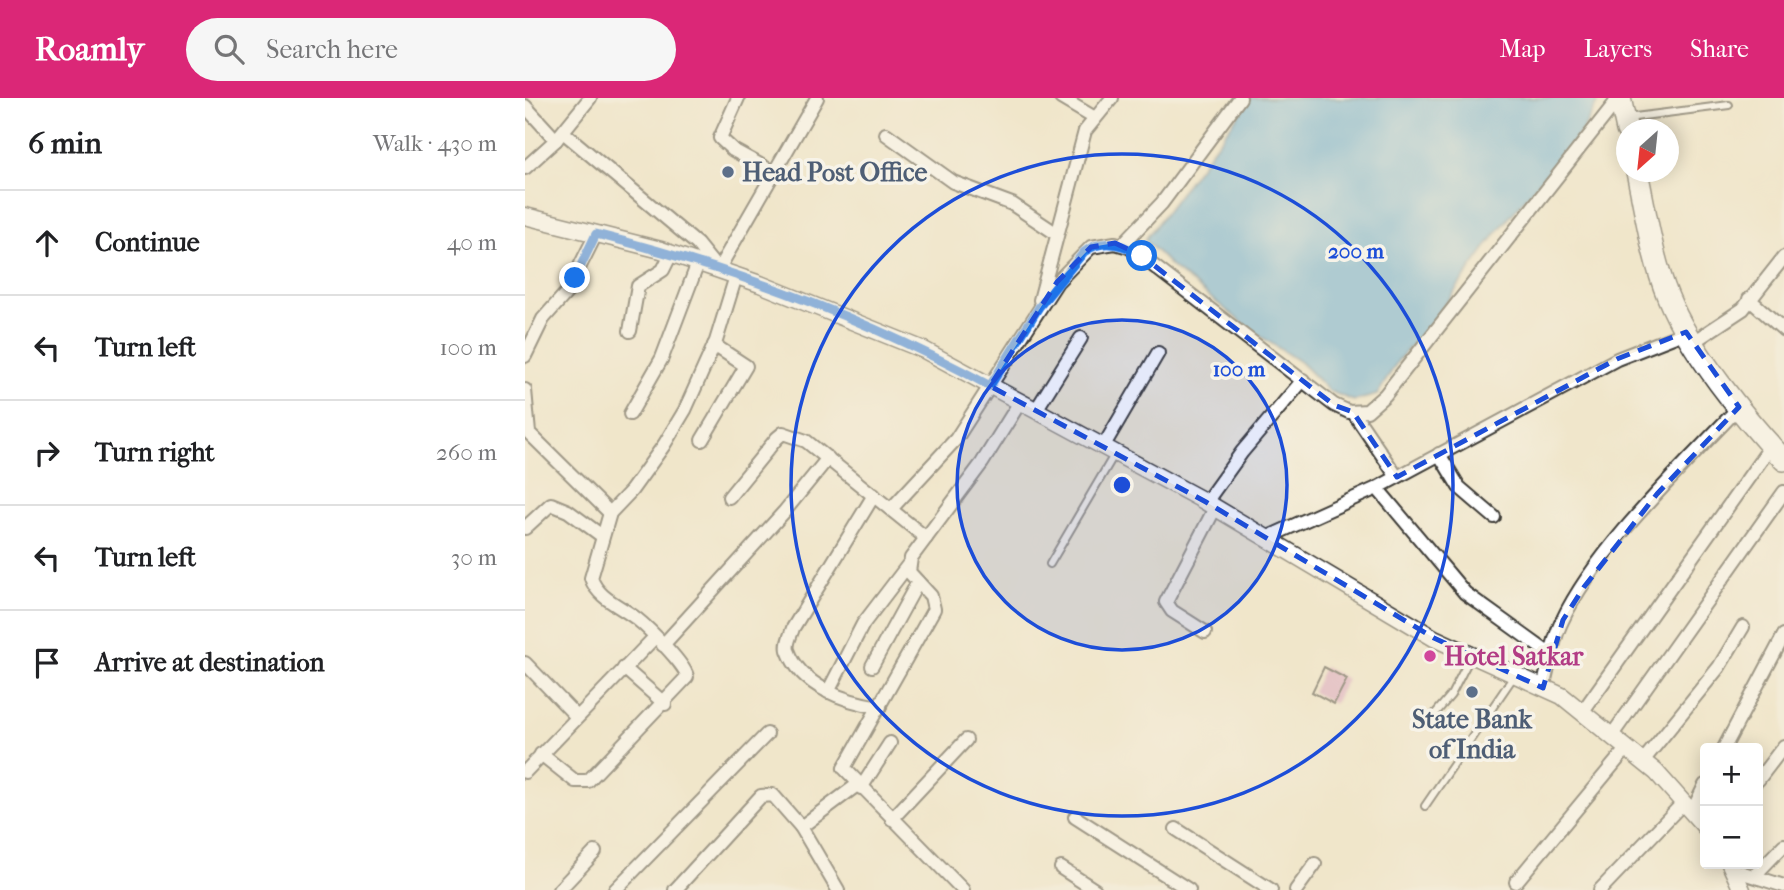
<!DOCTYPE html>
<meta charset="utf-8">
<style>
body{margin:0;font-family:"IM FELL French Canon",serif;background:#f6f6f6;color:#202124}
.controls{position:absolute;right:21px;bottom:21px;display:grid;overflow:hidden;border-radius:7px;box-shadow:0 4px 18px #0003}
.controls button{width:63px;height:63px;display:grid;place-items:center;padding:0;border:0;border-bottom:2px solid #e0e0e0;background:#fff;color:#202124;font:35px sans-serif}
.compass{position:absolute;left:1091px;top:21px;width:63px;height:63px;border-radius:50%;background:#fff;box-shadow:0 4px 18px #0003;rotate:207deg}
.stop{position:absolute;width:21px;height:21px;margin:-16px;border:5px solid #1a73e8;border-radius:50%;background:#fff}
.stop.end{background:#1a73e8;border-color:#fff;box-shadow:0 2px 7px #0008}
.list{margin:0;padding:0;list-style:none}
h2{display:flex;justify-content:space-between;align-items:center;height:91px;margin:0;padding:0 28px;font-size:30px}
h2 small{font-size:23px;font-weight:400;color:#757577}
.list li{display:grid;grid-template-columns:46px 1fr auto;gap:21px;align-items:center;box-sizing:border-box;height:105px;padding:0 28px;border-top:2px solid #e0e0e0}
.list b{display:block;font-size:26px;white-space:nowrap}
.list em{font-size:23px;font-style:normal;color:#757577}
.icon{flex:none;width:38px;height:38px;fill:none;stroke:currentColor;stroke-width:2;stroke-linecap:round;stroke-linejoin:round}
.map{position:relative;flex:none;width:1259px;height:792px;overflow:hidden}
header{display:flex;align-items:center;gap:42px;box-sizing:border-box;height:98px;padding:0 35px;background:#db2777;color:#fff}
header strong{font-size:33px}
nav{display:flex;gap:38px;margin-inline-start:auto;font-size:24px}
.search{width:490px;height:63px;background:#f6f6f6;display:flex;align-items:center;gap:18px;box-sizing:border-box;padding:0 24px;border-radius:38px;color:#757577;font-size:26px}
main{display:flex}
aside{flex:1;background:#fff}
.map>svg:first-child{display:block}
.water{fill:#60acd9;stroke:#3e647a;stroke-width:2}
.building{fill:#d490bd}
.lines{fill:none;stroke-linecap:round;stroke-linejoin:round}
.lane-casing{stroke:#3c3a36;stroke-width:10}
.street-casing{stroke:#3c3a36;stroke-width:16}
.secondary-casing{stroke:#3c3a36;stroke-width:19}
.highway-casing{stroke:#3c3a36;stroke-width:24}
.lane{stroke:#fff;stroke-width:6}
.street{stroke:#fff;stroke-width:12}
.secondary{stroke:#fff;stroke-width:16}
.highway{stroke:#fff;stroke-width:21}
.route{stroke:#1a73e8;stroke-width:9}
.marked{fill:none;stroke:#1d4ed8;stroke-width:5;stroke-dasharray:14 9;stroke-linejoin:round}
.ring{fill:none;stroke:#1d4ed8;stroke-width:3.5}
.service-dot{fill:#5c6f8a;stroke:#f7f3e8;stroke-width:2.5}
.hotel-dot{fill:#d1479c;stroke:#f7f3e8;stroke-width:2.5}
.labels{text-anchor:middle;stroke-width:7;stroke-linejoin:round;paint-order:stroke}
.service-label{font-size:26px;font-weight:bold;fill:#4e5e75;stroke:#f7f3e8;text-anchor:start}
.hotel-label{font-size:26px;font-weight:bold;fill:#b23c85;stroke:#f7f3e8;text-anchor:start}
.centre{fill:#1d4ed8;stroke:#f7f3e8;stroke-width:3.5}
.ring-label{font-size:21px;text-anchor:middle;font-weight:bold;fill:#1d4ed8;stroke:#f7f3e8;stroke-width:7;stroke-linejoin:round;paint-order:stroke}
</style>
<header>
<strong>Roamly</strong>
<div class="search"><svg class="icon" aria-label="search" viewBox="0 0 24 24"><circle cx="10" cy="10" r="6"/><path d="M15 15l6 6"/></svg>Search here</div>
<nav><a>Map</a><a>Layers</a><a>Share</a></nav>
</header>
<main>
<aside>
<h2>6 min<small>Walk · 430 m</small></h2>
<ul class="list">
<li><svg class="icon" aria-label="ahead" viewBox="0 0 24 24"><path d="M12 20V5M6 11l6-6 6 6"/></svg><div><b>Continue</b></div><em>40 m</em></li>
<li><svg class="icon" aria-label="left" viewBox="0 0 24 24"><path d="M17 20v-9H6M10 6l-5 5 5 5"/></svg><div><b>Turn left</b></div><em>100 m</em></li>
<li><svg class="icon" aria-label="right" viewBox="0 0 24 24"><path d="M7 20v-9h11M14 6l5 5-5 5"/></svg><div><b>Turn right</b></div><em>260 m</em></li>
<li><svg class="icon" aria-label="left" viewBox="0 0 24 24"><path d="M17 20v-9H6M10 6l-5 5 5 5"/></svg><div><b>Turn left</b></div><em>30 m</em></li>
<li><svg class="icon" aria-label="arrive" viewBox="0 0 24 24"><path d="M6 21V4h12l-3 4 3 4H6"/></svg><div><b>Arrive at destination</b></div></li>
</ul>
</aside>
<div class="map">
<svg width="1259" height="792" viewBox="0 0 1259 792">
<rect width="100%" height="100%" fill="#f7f3e8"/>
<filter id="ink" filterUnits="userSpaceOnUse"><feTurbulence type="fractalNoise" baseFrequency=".0143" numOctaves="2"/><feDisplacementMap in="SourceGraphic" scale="14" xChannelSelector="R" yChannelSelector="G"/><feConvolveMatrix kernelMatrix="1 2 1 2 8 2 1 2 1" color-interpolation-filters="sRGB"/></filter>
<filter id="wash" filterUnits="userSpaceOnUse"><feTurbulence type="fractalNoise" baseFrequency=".00686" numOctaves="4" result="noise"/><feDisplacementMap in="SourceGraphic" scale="28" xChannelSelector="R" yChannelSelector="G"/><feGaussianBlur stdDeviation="1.57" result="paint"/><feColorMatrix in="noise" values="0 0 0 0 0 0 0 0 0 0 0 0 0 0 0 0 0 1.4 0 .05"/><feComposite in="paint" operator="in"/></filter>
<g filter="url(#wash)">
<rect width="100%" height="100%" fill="#f0e6cb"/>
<polygon class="water" points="726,0 1074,0 1074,1 1058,32 972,134 906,226 874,261 852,297 829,303 804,293 775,264 729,234 647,169 620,142"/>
<g id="blocks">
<polygon class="building" points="799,569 822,581 809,606 787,594"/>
</g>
</g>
<g filter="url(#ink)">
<use href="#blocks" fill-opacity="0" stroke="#3c3a36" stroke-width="2"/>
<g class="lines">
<defs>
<g id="lane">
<polyline points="1102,20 1204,7"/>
<polyline points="525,466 589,357"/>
<polyline points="904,623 926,597 946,558"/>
<polyline points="900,708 989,578"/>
</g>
<g id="street">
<polyline points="213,0 195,40 208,52 250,75"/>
<polyline points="536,0 568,19"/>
<polyline points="0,8 31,42"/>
<polyline points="38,34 172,146 193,172 292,0"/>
<polyline points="361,36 428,84 487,106 532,136"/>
<polyline points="0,70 31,42 65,0"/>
<polyline points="598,146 637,105 715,0"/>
<polyline points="1224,201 1259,232"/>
<polyline points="515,202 560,33 587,0"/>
<polyline points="105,233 113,188 138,172 146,156"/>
<polyline points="1168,244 1218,211 1259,159"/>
<polyline points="0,258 18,221 42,194 71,136"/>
<polyline points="0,292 4,335 85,415"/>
<polyline points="511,312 556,240"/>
<polyline points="828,314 872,379"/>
<polyline points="105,316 137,260 173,165"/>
<polyline points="177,342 221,268 189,247"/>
<polyline points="578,349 633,255"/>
<polyline points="914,356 934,389 969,419"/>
<polyline points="852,390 940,495 1026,557"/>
<path d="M349,397L268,530C266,537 261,545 263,552C276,589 321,604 355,609"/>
<polyline points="204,399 252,340 258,335 281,343 401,440"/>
<polyline points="681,404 717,354 778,282"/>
<polyline points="366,411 431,341 532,184 566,149 590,145 604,149 809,307 824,314 842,313 860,297 1094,0"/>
<polyline points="0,430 26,406 43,413 77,438"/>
<polyline points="741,440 852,390 1092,261 1161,234"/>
<polyline points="680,534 647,513 641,504 690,410"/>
<polyline points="138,547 259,414 303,360"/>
<polyline points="0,565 51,618"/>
<polyline points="347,568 393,484"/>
<polyline points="99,570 140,606"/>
<path d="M1018,590C1024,568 1027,543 1037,523C1072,449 1158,369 1214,309"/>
<polyline points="303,594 338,526 383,467"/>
<polyline points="1058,613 1246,348"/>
<polyline points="1087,637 1259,394"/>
<polyline points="1199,650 1259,537"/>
<path d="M16,656L50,683H63L162,579C162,568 122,529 112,521C96,508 73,501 66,480L85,415L106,393L139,347L160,312L191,243L211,178"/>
<polyline points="1118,663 1194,569 1218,529"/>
<polyline points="0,674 130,539"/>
<polyline points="1233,682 1259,648"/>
<polyline points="336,690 365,645"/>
<polyline points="1167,714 1180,687"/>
<polyline points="550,719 664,792"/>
<polyline points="367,721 441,642"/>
<polyline points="651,731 746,792"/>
<polyline points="536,770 570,792"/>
<polyline points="1209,772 1259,788"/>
<polyline points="1229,778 1259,747"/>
<polyline points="991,784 1102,650"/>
<polyline points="34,792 70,754"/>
<polyline points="90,792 242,636"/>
<polyline points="150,792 236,698 248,697 276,729"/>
<polyline points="313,792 276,729 332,687"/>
<polyline points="438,792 319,670 409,511 406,498 384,474 386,460 457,365 495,304"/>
<polyline points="771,792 790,766"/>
<polyline points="1075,792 1158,705"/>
</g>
<g id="secondary">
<polyline points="0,118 136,152 235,186 399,252 681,404 909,540 1037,598 1131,674 1180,729"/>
<polyline points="1205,766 1217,792"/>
</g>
<g id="highway">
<polyline points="1095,0 1102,32"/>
<path d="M1112,74C1121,115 1127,160 1143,199C1165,253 1219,320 1259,362"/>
</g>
</defs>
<use href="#lane" class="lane-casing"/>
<use href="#street" class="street-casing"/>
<use href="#secondary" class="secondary-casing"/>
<use href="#highway" class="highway-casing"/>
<use href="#lane" class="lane"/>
<use href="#street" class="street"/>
<use href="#secondary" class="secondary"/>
<use href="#highway" class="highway"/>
</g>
</g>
<g class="lines" filter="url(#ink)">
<path class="route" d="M50,180L71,136C207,170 342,221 465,288L514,209L559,154C578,140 598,145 617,158"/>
</g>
<path d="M0 0H1259V792H0ZM590,145L617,158L809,307L828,314L872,379L1092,261L1161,234L1214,309L1132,396L1059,489L1038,522L1018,590L909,540L681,404L465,288L532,184L566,149Z" fill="#f0e6cb" fill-opacity=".55" fill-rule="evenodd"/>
<path class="marked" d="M590,145L617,158L809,307L828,314L872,379L1092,261L1161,234L1214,309L1132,396L1059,489L1038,522L1018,590L909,540L681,404L465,288L532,184L566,149Z"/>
<circle cx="597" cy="387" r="165" fill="#1d4ed8" fill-opacity=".12"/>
<g class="ring">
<circle cx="597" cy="387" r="165"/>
<circle cx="597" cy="387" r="331"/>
</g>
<g class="service-dot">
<circle cx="203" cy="74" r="7"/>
<circle cx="947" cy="594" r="7"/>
</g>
<circle class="hotel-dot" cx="905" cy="558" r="7"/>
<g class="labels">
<g class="service-label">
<text x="217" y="83">Head Post Office</text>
<text x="947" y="630" text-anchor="middle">State Bank<tspan x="947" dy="30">of India</tspan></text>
</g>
<g class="hotel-label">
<text x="919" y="567">Hotel Satkar</text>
</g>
</g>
<circle cx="597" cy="387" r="10" class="centre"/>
<g class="ring-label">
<text x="831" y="160">200 m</text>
<text x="714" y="278">100 m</text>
</g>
</svg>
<div class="controls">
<button>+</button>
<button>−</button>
</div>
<svg class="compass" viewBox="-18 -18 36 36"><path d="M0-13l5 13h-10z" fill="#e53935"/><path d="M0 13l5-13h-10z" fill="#757577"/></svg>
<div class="stop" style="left:617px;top:158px"></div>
<div class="stop end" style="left:50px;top:180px"></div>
</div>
</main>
